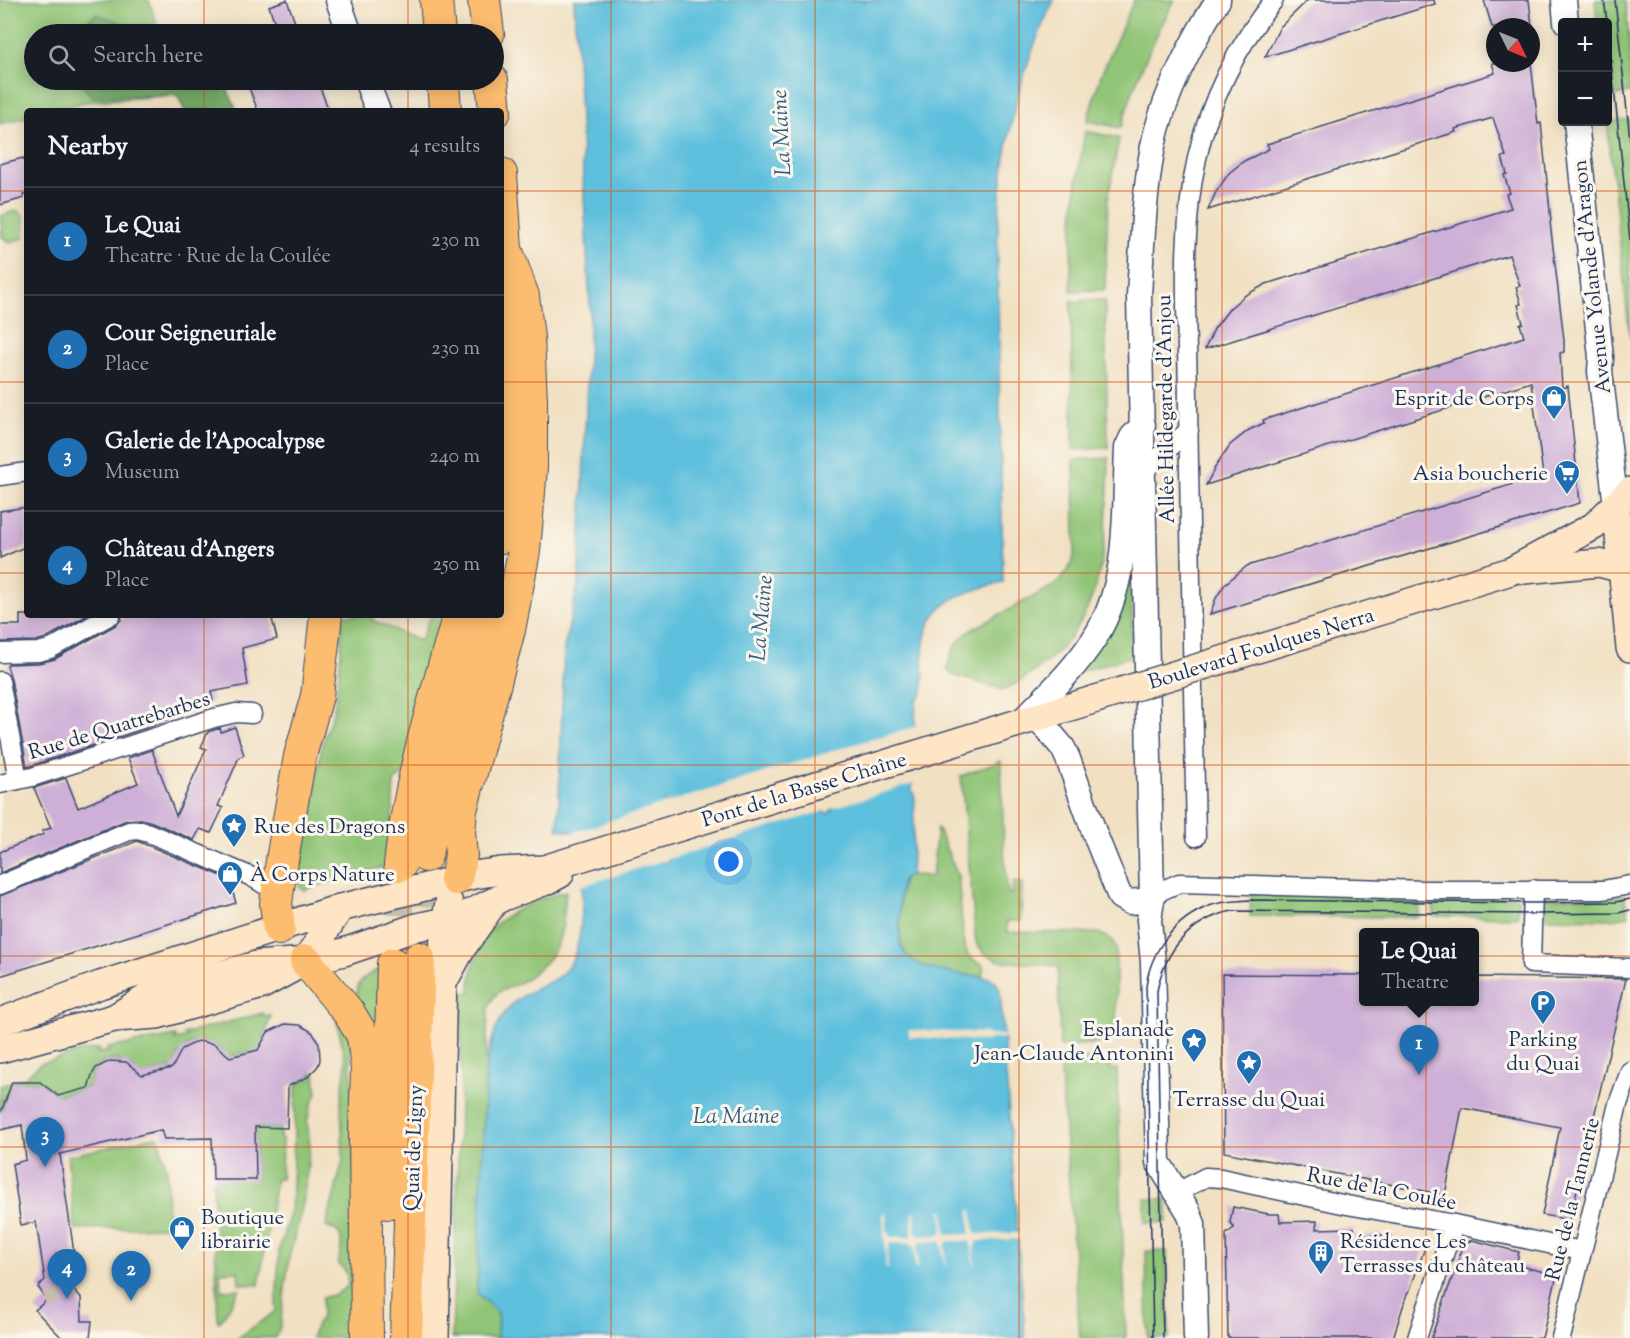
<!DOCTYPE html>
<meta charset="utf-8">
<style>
body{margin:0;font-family:"Sorts Mill Goudy",serif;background:#20242c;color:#f1f3f6}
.controls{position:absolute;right:18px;top:18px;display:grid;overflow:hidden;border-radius:6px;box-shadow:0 3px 15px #0003}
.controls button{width:54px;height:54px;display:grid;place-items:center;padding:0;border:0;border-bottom:2px solid #363941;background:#171b24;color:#f1f3f6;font:30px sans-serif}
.compass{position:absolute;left:1486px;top:18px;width:54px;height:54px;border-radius:50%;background:#171b24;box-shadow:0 3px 15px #0003;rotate:133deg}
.you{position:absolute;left:729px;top:862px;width:21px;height:21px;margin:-15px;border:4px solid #fff;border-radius:50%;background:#1a73e8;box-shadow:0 0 0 9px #1a73e833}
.badge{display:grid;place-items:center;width:39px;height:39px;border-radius:50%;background:#1f6fb2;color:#fff;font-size:20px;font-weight:700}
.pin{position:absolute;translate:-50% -50px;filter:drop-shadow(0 2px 3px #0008)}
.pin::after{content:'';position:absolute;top:32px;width:21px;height:18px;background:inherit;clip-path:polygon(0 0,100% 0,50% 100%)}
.popup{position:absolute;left:1359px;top:928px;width:120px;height:78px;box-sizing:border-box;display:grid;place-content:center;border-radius:6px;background:#171b24;filter:drop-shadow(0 2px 4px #0005);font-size:20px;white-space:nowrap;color:#9ea1a6}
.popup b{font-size:22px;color:#f1f3f6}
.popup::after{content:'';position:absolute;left:50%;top:100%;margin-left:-12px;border:12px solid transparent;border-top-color:#171b24}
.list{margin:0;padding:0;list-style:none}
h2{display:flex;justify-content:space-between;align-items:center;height:78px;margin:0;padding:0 24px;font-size:26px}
h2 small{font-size:20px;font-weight:400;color:#9ea1a6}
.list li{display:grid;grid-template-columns:39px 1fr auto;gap:18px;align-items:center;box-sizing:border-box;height:108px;padding:0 24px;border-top:2px solid #363941}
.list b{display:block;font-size:22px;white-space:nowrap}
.list p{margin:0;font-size:20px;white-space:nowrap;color:#9ea1a6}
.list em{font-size:20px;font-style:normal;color:#9ea1a6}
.icon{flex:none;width:33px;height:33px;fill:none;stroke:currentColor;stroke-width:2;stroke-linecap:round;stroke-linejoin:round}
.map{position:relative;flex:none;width:1630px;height:1338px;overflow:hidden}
.search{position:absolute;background:#171b24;box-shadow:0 3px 15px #0003;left:24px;top:24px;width:480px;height:66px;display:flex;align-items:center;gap:15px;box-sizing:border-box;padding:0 21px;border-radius:33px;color:#9ea1a6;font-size:22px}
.panel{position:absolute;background:#171b24;box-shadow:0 3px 15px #0003;left:24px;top:108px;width:480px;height:510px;border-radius:6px}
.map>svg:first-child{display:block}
.green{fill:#90c476;stroke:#567a6a;stroke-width:1.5}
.forest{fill:#74aa67;stroke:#486c62;stroke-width:1.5}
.water{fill:#5fc0dd;stroke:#3d789e;stroke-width:1.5;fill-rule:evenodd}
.pier{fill:#f1e0c2}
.building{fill:#ceafd7}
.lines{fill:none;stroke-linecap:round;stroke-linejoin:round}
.pedestrian-tunnel{stroke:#c6bdae;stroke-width:14;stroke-dasharray:14 7;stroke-linecap:butt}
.trunk-tunnel{stroke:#c6bdae;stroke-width:32;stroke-dasharray:32 16;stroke-linecap:butt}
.minor-casing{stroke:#3b4a6d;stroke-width:21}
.tertiary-casing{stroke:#3b4a6d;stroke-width:27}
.secondary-casing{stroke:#3b4a6d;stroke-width:30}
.trunk-casing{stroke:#3b4a6d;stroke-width:34}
.minor{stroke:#fff;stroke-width:18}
.tertiary{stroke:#fff;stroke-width:24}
.secondary{stroke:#fee5c5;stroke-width:27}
.trunk{stroke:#fcbd6f;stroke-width:32}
.tram{stroke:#1b2f5e;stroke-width:1.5}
.secondary-bridge-casing{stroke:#3b4a6d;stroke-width:30;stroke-linecap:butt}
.secondary-bridge{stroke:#fee5c5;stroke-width:27}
.grid{fill:none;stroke:#d45514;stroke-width:1.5;stroke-opacity:0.55}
.labels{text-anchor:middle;stroke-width:6;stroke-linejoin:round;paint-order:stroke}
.street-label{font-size:21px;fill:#1b2f5e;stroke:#fbf7ec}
.poi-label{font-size:21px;fill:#1b2f5e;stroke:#fbf7ec;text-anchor:start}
.water-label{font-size:22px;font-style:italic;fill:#2f5a84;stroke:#fbf7ec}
</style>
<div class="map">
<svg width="1630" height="1338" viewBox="0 0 1630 1338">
<rect width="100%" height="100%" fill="#fbf7ec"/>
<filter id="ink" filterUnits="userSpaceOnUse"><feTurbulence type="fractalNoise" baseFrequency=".0167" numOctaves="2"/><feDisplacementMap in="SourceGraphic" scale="12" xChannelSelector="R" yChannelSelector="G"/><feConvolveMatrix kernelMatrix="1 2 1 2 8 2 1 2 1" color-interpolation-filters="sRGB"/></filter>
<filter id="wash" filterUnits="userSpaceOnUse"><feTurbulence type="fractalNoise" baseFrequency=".008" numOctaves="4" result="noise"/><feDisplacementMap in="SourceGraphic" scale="24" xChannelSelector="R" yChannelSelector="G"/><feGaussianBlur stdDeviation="1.35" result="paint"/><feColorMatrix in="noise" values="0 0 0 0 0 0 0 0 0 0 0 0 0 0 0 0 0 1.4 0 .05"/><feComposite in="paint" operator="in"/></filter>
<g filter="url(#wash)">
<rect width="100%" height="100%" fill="#f1e0c2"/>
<g class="green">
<polygon points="0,0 149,0 160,34 34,34 34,80 223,80 237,111 185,111 177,95 84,102 50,111 27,111 27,117 0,124"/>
<path d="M1134,0H1175C1152,41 1134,83 1121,128L1087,121L1101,75Z"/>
<polygon points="1595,0 1625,0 1630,46 1630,93 1608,96 1608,22 1597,22"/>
<polygon points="1630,119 1630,339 1607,122"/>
<path d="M1085,131L1119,138L1108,199L1105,290L1071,291C1070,235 1075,185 1085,131Z"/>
<polygon points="17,210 24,216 24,238 10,242 2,237 1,216"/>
<polygon points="1105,300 1108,448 1073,450 1071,301"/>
<path d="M1109,458C1106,560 1106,637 1004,690L953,675L947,670C951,651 956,641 971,630L1053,586C1066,576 1071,567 1075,552L1074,460Z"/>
<polygon points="1130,548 1133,656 1078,672"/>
<polygon points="342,615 374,615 372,620 420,641 431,615 445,615 404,773 394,782 390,865 304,890 300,888 298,883 322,745 334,709 337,690 341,652"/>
<polygon points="1001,761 1004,850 1008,894 1012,894 1013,882 1022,883 1021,921 1007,921 1007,932 1099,933 1112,940 1116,948 1116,1031 1110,1031 1110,1042 1060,1047 1058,966 999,961 985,954 976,943 961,776"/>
<path d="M937,827L958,876L964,944L968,955L975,961L984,965L982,977C963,974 930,973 914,962C908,958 902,950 901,943C899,933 898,885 904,879C910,873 924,876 932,877Z"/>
<path d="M566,891C564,911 564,937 552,954C545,964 531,976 521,982C504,991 493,989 488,1011L477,1292L498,1313L497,1338H452L461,1081L462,993H470C471,948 486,922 530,904V902Z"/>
<polygon points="1251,893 1420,896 1419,917 1250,916"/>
<polygon points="1624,895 1629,916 1611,919 1546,918 1545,897 1613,897"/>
<polygon points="1434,896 1518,897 1518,917 1433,916"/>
<path d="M380,969L378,1051C373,1039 368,1028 363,1016C353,991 353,980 380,969Z"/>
<path d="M263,1013V1017L271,1016L260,1050L227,1057C212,1033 179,1039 174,1067L140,1076C124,1051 91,1057 89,1087L56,1096C40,1071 4,1079 3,1110L0,1111V1086L24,1078L40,1064L78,1052L99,1049L97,1053L109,1051L107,1048L176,1036L175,1040L187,1037L184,1034Z"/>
<path d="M335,1014L350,1029L360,1338H311L322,1314V1298L336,1294L348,1286L347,1273L338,1263C341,1248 347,1230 326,1227L343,1160L341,1102L346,1062Z"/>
<polygon points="1111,1057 1111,1070 1117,1069 1126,1338 1080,1338 1060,1061"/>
<polygon points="313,1073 315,1074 317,1093 311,1105 307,1122 310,1145 303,1204 289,1258 280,1327 275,1338 238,1338 276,1311 279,1250 291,1210 296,1086"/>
<polygon points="255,1127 280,1127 280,1138 282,1139 281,1179 276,1179 259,1285 239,1284 238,1271 220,1272 221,1290 240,1289 221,1321 218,1322 213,1180 256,1179"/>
<polygon points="158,1136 167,1171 168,1227 75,1229 67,1156"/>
<polygon points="1145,1199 1167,1199 1167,1222 1145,1223"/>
<polygon points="1146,1251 1167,1251 1169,1338 1148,1338"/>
</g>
<g class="forest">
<polygon points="96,14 128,25 157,26 160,34 73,34"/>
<polygon points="76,80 223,80 237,111 185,111 177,95 93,97"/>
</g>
<path class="water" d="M574,0H1054C1019,70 1002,150 998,228C996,272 999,316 999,359C1000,434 1002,508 1003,582C958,594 924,602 923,656C923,665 925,687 922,694C920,697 918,698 916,701L912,790L915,798L911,875L903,879C898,892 900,908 900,921C900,928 899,938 901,945C909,974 964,974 989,978L995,981L1000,989L1025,1338H497L498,1313L477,1293L486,1070C490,1043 496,1014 521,997C541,983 563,983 574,956C586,927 581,876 581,845C578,833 570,830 558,829L564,648L579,581L590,310ZM827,752L833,753L832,810L827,814L824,811ZM663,802L670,803L668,859L667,862L663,863L660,861L662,804Z"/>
<g class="pier">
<polygon points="918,726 915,783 829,809 830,755 829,755 827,810 578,887 578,845 577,840 569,834 683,798 685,796 687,797 848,746"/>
<polygon points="909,1030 987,1033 988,1035 1005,1035 1006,1038 988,1039 987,1041 909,1037"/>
<polygon points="942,1210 944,1210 946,1235 970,1234 970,1210 972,1210 975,1234 1021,1233 1021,1239 977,1241 974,1248 975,1264 974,1265 972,1248 970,1241 947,1241 945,1247 946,1266 945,1266 941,1241 919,1242 917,1249 918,1267 915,1268 915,1249 912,1243 890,1243 887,1251 888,1269 886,1269 883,1213 886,1213 887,1230 890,1237 912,1237 913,1212 915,1211 915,1228 918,1236 941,1235 943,1228"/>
</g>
<g id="blocks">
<g class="building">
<polygon points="287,0 299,34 279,34 269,6"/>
<polygon points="1308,0 1434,0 1435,4 1265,57 1280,27"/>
<polygon points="1484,0 1529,0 1532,27 1492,27"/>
<polygon points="1492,63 1531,63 1538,124 1541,123 1551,221 1550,222 1564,340 1564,352 1560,353 1562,388 1568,386 1580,503 1210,614 1216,598 1225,584 1247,566 1543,475 1531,382 1206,485 1217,464 1230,445 1249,430 1264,423 1263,420 1524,337 1520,324 1523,323 1518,305 1521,304 1516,287 1520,286 1509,255 1205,349 1214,329 1230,308 1244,296 1266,284 1511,208 1506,194 1510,193 1504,175 1507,174 1502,157 1506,156 1493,118 1455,129 1456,132 1208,210 1216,192 1229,173 1244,161 1269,149 1267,144 1495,73"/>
<polygon points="246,80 317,80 329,111 258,111"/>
<polygon points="23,158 27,170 27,194 23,195 24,198 0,205 0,164"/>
<polygon points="27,507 27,546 0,558 0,511"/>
<polygon points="20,615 88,615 46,638 36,641 1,642 0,625 20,625"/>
<polygon points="122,615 271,615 277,639 242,648 248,685 211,692 213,701 152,726 27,767 11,679 7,666 8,664 39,663 55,659 116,625 121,620"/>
<polygon points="235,727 244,755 239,757 218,806 223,808 211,833 200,829 194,840 152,822 141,819 127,820 0,873 0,852 44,834 42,831 51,828 34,788 66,778 78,808 138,783 128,758 152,750 176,816 206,749 201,747 208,732 220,728 221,732"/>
<polygon points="137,841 229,879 236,903 0,976 0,896"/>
<polygon points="1222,974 1364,975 1364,1002 1474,1002 1474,977 1626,979 1570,1220 1542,1215 1560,1127 1462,1108 1445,1195 1224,1152"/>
<polygon points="285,1024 300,1025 312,1032 319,1043 320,1060 318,1066 308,1077 288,1086 287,1128 255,1127 256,1180 213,1180 212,1138 164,1139 161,1130 60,1154 74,1253 61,1254 74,1274 72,1282 74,1289 77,1295 81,1297 82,1321 92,1321 90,1338 62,1338 35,1310 47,1300 38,1287 45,1280 36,1222 21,1225 12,1164 26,1160 22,1125 0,1130 0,1111 2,1110 12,1082 40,1082 58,1096 88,1088 92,1075 96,1068 110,1061 126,1062 142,1075 172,1068 182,1049 198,1041 214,1044 230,1057 258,1050 268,1032"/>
<polygon points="1233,1207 1269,1214 1279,1214 1280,1222 1317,1221 1316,1229 1354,1228 1354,1236 1391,1235 1391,1243 1427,1242 1410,1290 1407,1294 1393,1338 1228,1338 1226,1234 1234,1228 1230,1222"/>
<polygon points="1472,1240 1519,1252 1516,1265 1557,1275 1542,1338 1431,1338 1464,1244"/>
</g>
</g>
</g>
<g filter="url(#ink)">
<use href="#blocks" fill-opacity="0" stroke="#3b4a6d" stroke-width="1.5"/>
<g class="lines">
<polyline class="pedestrian-tunnel" points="44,1298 74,1289"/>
<g class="trunk-tunnel">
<polyline points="419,954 425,860"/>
<polyline points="393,963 400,866"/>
</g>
<defs>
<g id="minor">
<polyline points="1144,471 1189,430"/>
<polyline points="0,476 27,472"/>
<polyline points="0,653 38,652 50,649 111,615"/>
<polyline points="0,681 18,780"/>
<polyline points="0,784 32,777 214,718 236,713 252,714"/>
<path d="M1196,837C1193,693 1190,550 1188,406C1188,324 1179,239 1197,158C1209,102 1238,44 1274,0"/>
<polyline points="0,885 129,831 138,830 149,833 252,877 265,885 278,889"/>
<polyline points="1533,889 1531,964 1630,968"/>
<polyline points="1152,900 1161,891 1179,883 1426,890 1603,890 1630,885"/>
<polyline points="1176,1193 1206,1177 1221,1178 1347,1205 1454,1224 1582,1251"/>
<polyline points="1417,1338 1454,1224"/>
<polyline points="1561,1338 1618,1104 1630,1071"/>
</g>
<g id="tertiary">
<polyline points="338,0 350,34"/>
<polyline points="1564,0 1566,22"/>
<polyline points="366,80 378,111"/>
<polyline points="1576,122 1601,357 1600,371 1616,506"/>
<polyline points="1037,717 1063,748 1068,759 1096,837 1120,897 1129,902 1152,900"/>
<path d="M1021,722C1047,695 1074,670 1094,639C1130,583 1124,512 1127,448L1132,437L1143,425"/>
<path d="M1196,1338L1193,1224L1188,1211L1158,1162L1153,963L1149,920L1152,900L1139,296C1142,245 1144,195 1153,146C1163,97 1191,42 1218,0"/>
</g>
<g id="secondary">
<polyline points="1616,506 1630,648"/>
<polyline points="1524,570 1599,563 1630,571"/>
<polyline points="1345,622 1511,571 1594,526 1630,491"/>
<polyline points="445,979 462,948 492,905"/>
<polyline points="114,1018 158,991 256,965 306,961 344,952 417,927 460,918 503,897 549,880 560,874"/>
<polyline points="0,1022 100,985 340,908 474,875 501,871 544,869 1096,699"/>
<polyline points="0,1049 114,1018 157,1015 262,985 306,961 340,908"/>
<polyline points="435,1338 444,927 449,903"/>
</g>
<g id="trunk">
<polyline points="436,0 439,34"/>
<polyline points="484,0 488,34"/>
<polyline points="443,80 445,111"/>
<polyline points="492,80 495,111"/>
<polyline points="501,174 506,249 505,335 508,401 507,458 501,537"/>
<polyline points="426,856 433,810 487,615"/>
<path d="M400,865C409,780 435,697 459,615"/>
<polyline points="456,879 461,856 459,832 461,810 509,630 524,551 531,468 531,401 528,338 523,296 506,249"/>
<polyline points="279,929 276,903 282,860 300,756 317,696 326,615"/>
<polyline points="306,961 349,1013 363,1036 367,1069 365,1132 367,1338"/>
<polyline points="387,1203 393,964"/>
<polyline points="406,1338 419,958"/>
</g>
</defs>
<use href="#minor" class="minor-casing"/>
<use href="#tertiary" class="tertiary-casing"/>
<use href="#secondary" class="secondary-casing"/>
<use href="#trunk" class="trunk-casing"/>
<use href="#minor" class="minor"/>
<use href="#tertiary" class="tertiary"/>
<use href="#secondary" class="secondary"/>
<use href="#trunk" class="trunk"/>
<g class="tram">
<polyline points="1604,0 1607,22"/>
<polyline points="1615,0 1630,139"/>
<polyline points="1608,31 1630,240"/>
<path d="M1153,1338L1146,987C1150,951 1175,919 1209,906C1222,901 1237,901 1250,900L1533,903L1616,902L1630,899"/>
<path d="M1163,1338L1157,991C1165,950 1190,920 1232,911L1533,914L1618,913L1630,910"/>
</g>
<defs>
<polyline id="secondary-bridge" points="1096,699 1345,622"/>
</defs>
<use href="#secondary-bridge" class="secondary-bridge-casing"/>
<use href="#secondary-bridge" class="secondary-bridge"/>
</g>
</g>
<path class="grid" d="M204,0V34M408,0V34M611,0V1338M815,0V1338M1019,0V1338M1222,0V1338M1426,0V1338M204,80V111M408,80V111M0,191H27M501,191H1630M0,382H27M501,382H1630M0,573H27M501,573H1630M204,615V1338M408,615V1338M0,765H1630M0,956H1630M0,1147H1630"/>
<defs>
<symbol id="shop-pin" viewBox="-11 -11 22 30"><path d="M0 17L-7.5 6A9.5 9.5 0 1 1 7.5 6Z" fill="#1f6fb2" stroke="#fbf7ec"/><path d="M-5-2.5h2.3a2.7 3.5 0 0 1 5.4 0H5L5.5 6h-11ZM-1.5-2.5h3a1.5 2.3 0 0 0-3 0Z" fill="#fff"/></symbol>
<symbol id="supermarket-pin" viewBox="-11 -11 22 30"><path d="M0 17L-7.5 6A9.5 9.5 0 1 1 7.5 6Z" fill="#1f6fb2" stroke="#fbf7ec"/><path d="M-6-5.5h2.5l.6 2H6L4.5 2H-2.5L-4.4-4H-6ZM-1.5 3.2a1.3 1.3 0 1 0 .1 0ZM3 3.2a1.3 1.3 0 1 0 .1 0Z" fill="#fff"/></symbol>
<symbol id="sight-pin" viewBox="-11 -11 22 30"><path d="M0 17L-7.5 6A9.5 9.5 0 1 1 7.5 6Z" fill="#1f6fb2" stroke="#fbf7ec"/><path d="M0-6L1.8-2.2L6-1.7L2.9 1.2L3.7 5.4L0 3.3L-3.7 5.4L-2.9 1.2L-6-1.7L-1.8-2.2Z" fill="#fff"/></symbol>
<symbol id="parking-pin" viewBox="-11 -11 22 30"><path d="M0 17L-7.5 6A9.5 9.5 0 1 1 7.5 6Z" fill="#1f6fb2" stroke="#fbf7ec"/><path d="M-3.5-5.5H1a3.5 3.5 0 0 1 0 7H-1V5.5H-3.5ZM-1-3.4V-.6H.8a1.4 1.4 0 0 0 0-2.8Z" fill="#fff"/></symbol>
<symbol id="building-pin" viewBox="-11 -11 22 30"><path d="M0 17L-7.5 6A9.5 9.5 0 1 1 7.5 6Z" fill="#1f6fb2" stroke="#fbf7ec"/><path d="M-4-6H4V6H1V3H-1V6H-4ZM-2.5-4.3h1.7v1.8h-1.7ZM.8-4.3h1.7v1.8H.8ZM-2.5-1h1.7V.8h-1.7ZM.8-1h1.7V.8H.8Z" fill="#fff"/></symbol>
</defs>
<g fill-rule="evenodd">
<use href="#shop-pin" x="1539" y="383" width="30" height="40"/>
<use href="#supermarket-pin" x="1552" y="458" width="30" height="40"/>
<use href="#sight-pin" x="219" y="811" width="30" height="40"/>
<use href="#shop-pin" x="215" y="859" width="30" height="40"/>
<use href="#parking-pin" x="1528" y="988" width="30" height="40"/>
<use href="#sight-pin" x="1179" y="1026" width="30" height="40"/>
<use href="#sight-pin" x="1234" y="1048" width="30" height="40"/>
<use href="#shop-pin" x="167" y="1214" width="30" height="40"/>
<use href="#building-pin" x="1306" y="1238" width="30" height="40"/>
</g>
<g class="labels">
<g class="street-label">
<text transform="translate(1591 277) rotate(-96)" y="7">Avenue Yolande d’Aragon</text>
<text transform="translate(1165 409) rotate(-91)" y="7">Allée Hildegarde d'Anjou</text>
<text transform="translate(1261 648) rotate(-17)" y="7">Boulevard Foulques Nerra</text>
<text transform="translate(119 725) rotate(-17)" y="7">Rue de Quatrebarbes</text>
<text transform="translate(804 789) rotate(-17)" y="7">Pont de la Basse Chaîne</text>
<text transform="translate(413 1148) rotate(-88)" y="7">Quai de Ligny</text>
<text transform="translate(1382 1188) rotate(11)" y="7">Rue de la Coulée</text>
<text transform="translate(1572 1199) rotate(-76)" y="7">Rue de la Tannerie</text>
</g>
<g class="poi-label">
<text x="1534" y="405" text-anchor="end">Esprit de Corps</text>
<text x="1548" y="480" text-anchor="end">Asia boucherie</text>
<text x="254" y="833">Rue des Dragons</text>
<text x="250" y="881">À Corps Nature</text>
<text x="1174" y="1036" text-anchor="end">Esplanade<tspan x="1174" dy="24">Jean-Claude Antonini</tspan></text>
<text x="1543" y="1046" text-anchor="middle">Parking<tspan x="1543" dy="24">du Quai</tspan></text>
<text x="1249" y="1106" text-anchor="middle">Terrasse du Quai</text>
<text x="201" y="1224">Boutique<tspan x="201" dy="24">librairie</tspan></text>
<text x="1340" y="1248">Résidence Les<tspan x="1340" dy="24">Terrasses du château</tspan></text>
</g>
<g class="water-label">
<text transform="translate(780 133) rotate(-93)" y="8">La Maine</text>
<text transform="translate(760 618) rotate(-85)" y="8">La Maine</text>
<text x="736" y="1123">La Maine</text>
</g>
</g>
</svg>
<div class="controls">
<button>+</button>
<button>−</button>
</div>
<svg class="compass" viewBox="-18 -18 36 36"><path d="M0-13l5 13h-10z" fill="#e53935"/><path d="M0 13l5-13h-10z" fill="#9ea1a6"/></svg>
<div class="you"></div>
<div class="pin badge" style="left:1419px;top:1075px">1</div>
<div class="popup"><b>Le Quai</b>Theatre</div>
<div class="pin badge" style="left:131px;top:1301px">2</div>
<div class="pin badge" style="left:45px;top:1167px">3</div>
<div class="pin badge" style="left:67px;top:1299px">4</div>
<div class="search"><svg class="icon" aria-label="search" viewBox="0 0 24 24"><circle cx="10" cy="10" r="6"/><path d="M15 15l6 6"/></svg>Search here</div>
<section class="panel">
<h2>Nearby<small>4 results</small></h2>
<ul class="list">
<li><span class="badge">1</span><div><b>Le Quai</b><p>Theatre · Rue de la Coulée</p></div><em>230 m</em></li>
<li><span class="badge">2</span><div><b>Cour Seigneuriale</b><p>Place</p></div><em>230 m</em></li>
<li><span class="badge">3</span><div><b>Galerie de l'Apocalypse</b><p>Museum</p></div><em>240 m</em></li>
<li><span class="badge">4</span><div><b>Château d'Angers</b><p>Place</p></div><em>250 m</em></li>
</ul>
</section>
</div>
